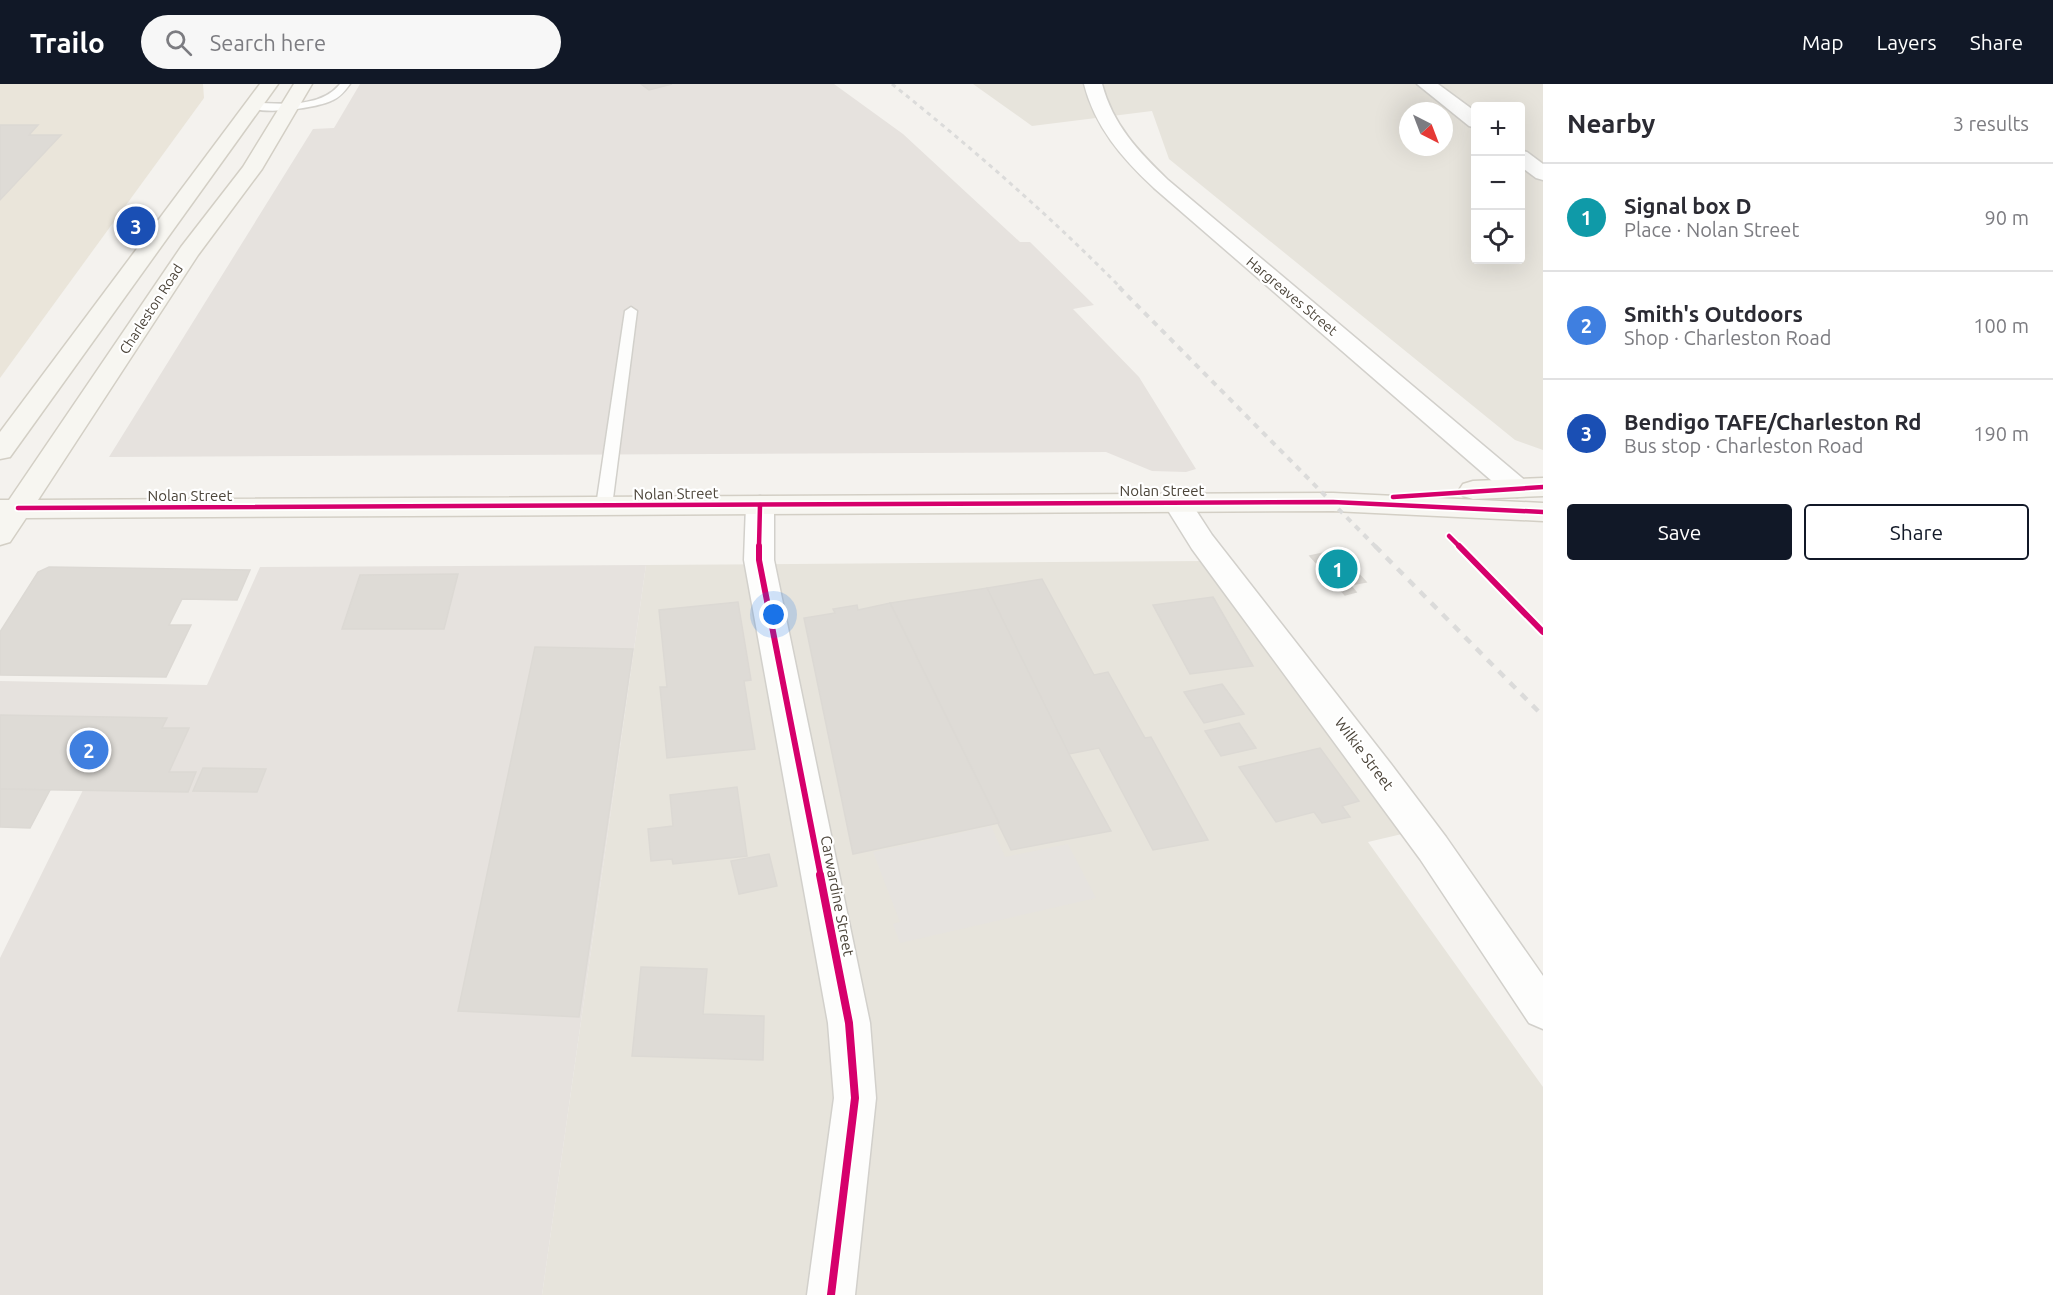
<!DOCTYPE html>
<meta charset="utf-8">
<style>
body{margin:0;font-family:Ubuntu,sans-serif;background:#f7f7f7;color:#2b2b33}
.controls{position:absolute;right:18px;top:18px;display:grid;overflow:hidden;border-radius:6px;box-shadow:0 6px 24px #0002}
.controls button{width:54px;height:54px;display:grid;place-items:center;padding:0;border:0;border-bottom:2px solid #e1e1e2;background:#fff;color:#2b2b33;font:30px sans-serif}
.compass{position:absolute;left:1399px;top:18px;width:54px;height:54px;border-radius:50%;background:#fff;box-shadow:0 6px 24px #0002;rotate:138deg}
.you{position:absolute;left:774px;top:531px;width:21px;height:21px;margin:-15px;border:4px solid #fff;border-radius:50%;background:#1a73e8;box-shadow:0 0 0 9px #1a73e833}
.badge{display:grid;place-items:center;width:39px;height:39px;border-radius:50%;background:#111827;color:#fff;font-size:20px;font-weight:700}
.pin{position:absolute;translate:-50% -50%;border:3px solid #fff;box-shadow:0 2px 6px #0006}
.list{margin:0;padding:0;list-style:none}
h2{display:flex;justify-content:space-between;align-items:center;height:78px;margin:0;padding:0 24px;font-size:26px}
h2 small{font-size:20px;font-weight:400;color:#7c7c81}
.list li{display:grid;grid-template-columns:39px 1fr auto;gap:18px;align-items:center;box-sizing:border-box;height:108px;padding:0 24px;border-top:2px solid #e1e1e2}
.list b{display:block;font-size:22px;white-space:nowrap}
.list p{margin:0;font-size:20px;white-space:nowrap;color:#7c7c81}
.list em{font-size:20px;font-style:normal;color:#7c7c81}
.actions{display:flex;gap:12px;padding:18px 24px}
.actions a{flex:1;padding:14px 0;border:2px solid #111827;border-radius:6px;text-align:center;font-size:21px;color:#111827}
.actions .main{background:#111827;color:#fff}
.icon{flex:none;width:33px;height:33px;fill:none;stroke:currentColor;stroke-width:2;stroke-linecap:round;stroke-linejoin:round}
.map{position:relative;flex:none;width:1543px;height:1211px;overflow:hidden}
header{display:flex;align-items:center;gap:36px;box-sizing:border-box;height:84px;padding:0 30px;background:#111827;color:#fff}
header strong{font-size:28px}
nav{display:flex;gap:33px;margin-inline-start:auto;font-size:21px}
.search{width:420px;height:54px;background:#f7f7f7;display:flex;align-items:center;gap:15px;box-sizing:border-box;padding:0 21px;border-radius:33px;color:#7c7c81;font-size:22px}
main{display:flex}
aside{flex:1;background:#fff}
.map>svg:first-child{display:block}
.residential{fill:#e7e4dc;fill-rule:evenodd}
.industrial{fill:#e6e2de}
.education{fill:#eae5da}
.parking{fill:#e6e3df}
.building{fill:#dedbd6;stroke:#dcd9d4;stroke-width:1.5}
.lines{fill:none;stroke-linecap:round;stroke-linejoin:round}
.lane-casing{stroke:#d2d0cb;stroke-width:3}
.street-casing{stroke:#d2d0cb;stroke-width:3}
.secondary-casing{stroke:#d3cfc5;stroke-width:3}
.lane{fill:#fdfdfc;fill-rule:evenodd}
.street{fill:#fdfdfc;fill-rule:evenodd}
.secondary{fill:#f7f6f1;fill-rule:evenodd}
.rail-far2{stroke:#dbdbda;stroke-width:3;stroke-dasharray:4.5 4.5;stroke-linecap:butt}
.rail-far1{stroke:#dbdbda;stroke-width:4;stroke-dasharray:6 6;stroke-linecap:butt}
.rail{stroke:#dbdbda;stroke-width:4.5;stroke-dasharray:8 8;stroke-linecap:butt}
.cycleway-far2-casing{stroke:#fff;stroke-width:8}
.cycleway-far1-casing{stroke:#fff;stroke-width:10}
.cycleway-casing{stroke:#fff;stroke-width:11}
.cycleway-far2{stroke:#d6006c;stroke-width:4.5}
.cycleway-far1{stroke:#d6006c;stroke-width:6}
.cycleway{stroke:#d6006c;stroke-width:8}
.labels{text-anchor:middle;stroke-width:4.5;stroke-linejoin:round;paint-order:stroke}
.far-street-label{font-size:14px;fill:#4b4439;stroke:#fff}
.street-label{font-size:15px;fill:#4b4439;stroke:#fff}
</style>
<header>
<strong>Trailo</strong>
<div class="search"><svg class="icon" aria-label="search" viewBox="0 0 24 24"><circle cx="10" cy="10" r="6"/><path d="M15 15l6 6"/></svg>Search here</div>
<nav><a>Map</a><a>Layers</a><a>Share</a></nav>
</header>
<main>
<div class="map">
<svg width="1543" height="1211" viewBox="0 0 1543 1211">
<rect width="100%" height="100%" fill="#f4f2ee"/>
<g class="residential">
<path d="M973,0H1543V366L1515,356L1169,75L1152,27L1032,42ZM1476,22H1520V176H1476ZM1408,27H1444V63H1408Z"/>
<polygon points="1203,477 1402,750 1368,758 1543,1003 1543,1211 542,1211 646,481"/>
</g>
<g class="industrial">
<polygon points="360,0 834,0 903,50 1020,158 1030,158 1094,221 1073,225 1139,293 1196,385 1186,388 1152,387 1106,368 109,373 313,45 334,44"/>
<polygon points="646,481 542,1211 0,1211 0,874 83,706 0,704 0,597 207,601 260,483"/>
</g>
<polygon class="education" points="0,0 203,0 204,14 0,294"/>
<polygon class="parking" points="991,742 1005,773 1068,760 1096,814 900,859 893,840 900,838 873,768"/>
<g class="building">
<polygon points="641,0 672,0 649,6"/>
<polygon points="0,41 38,41 29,51 61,51 0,116"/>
<polygon points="1337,466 1366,498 1350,501 1356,508 1345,511 1310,472"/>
<polygon points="49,483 250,486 237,516 182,515 169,541 191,541 166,593 0,591 0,548 38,488"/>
<polygon points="458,490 444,545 342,545 360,491"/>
<polygon points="1042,495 1094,591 1108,588 1145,654 1151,653 1208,756 1153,766 1099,664 1069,670 987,504"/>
<polygon points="987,504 1069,670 1111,747 1011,766 890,519"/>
<polygon points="1213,513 1253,582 1190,590 1153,521"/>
<polygon points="738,518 751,596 744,597 755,665 667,674 660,603 667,603 659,526"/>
<polygon points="890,519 999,739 853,770 804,534 835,529 833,525 857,521 858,526"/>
<polygon points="535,563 633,565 579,933 458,927"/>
<polygon points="1222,600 1244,630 1204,639 1184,608"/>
<polygon points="0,631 167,634 162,644 189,644 169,688 196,688 188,708 0,705"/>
<polygon points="1239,639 1256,664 1221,672 1205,647"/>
<polygon points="1320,664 1359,717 1342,722 1350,733 1322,739 1314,728 1276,738 1239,683"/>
<polygon points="203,684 266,685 257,708 193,707"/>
<polygon points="737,703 747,772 673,780 672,775 651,777 648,745 673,742 670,711"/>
<polygon points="0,705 50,706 30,744 0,743"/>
<polygon points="769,770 777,802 739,810 731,777"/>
<polygon points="641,883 707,885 703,930 764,932 763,976 632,972"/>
</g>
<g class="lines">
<defs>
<g id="lane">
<path d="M340,0H350C345,7 340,13 333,16C318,24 261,32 248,22L253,19C281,19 320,25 340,0Z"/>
<polygon points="631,223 637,227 612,422 604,427 596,422 625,227"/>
</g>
<g id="street">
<path d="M1084,0H1102C1113,41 1138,67 1168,96L1527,398L1531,404L1527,410L1517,413L1507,410L1154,104C1122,74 1095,43 1084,0Z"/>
<polygon points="1417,0 1438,0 1476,28 1476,44 1469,42"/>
<polygon points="1520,66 1527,68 1543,80 1543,96 1536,94 1520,82"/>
<polygon points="1178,411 1188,414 1212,451 1391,680 1446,753 1543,892 1543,945 1529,939 1420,775 1192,465 1164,420 1168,414"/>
<polygon points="760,412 770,415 774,421 774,476 870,939 876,1014 855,1211 807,1211 834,1014 828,939 744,476 746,421 750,415"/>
</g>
<g id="secondary">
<polygon points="260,0 278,0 10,373 0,375 0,348"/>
<polygon points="294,0 312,0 262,85 198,171 38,416 1333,409 1543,419 1543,437 1333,427 26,434 10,458 0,461 0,416 9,416 181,163 243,83"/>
<polygon points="1543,394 1543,412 1473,415 1463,412 1459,406 1463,400 1473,397"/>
</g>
</defs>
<use href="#lane" class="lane-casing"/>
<use href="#street" class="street-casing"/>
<use href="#secondary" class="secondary-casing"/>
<use href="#lane" class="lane"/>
<use href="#street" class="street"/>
<use href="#secondary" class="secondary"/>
<path class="rail-far2" d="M892,0C972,64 1049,131 1121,204"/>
<polyline class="rail-far1" points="1119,203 1376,463"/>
<polyline class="rail" points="1375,462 1543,632"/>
<defs>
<g id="cycleway-far2">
<polyline points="1393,413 1543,403"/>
<polyline points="18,424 1333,418 1543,428"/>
<polyline points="1449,452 1460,463"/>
<polyline points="759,463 760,421"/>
</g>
<g id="cycleway-far1">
<polyline points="759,462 759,476 821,793"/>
<polyline points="1459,462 1543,548"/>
</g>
<polyline id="cycleway" points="820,791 849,939 855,1014 831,1211"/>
</defs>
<use href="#cycleway-far2" class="cycleway-far2-casing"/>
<use href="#cycleway-far1" class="cycleway-far1-casing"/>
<use href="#cycleway" class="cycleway-casing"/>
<use href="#cycleway-far2" class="cycleway-far2"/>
<use href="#cycleway-far1" class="cycleway-far1"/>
<use href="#cycleway" class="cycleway"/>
</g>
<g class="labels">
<g class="far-street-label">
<text transform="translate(1292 212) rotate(40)" y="5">Hargreaves Street</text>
<text transform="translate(151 225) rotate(-57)" y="5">Charleston Road</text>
</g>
<g class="street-label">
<text x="1162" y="412">Nolan Street</text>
<text transform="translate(676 410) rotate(-1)" y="5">Nolan Street</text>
<text x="190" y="417">Nolan Street</text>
<text transform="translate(1364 670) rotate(53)" y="5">Wilkie Street</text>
<text transform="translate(837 812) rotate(79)" y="5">Carwardine Street</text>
</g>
</g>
</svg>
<div class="controls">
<button>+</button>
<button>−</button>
<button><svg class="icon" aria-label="locate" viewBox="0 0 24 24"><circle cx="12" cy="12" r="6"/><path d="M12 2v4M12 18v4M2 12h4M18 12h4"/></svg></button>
</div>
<svg class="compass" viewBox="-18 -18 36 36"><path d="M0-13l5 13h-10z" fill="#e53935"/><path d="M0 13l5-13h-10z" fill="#7c7c81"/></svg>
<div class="you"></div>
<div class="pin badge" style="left:1338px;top:485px;background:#0f9aa8">1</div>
<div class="pin badge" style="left:89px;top:666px;background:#3f7fe0">2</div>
<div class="pin badge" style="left:136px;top:142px;background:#1a4fb4">3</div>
</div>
<aside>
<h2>Nearby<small>3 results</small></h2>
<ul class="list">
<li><span class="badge" style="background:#0f9aa8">1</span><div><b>Signal box D</b><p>Place · Nolan Street</p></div><em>90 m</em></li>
<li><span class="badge" style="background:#3f7fe0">2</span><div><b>Smith's Outdoors</b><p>Shop · Charleston Road</p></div><em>100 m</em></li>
<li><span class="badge" style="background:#1a4fb4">3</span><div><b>Bendigo TAFE/Charleston Rd</b><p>Bus stop · Charleston Road</p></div><em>190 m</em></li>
</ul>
<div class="actions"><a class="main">Save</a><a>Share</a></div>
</aside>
</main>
